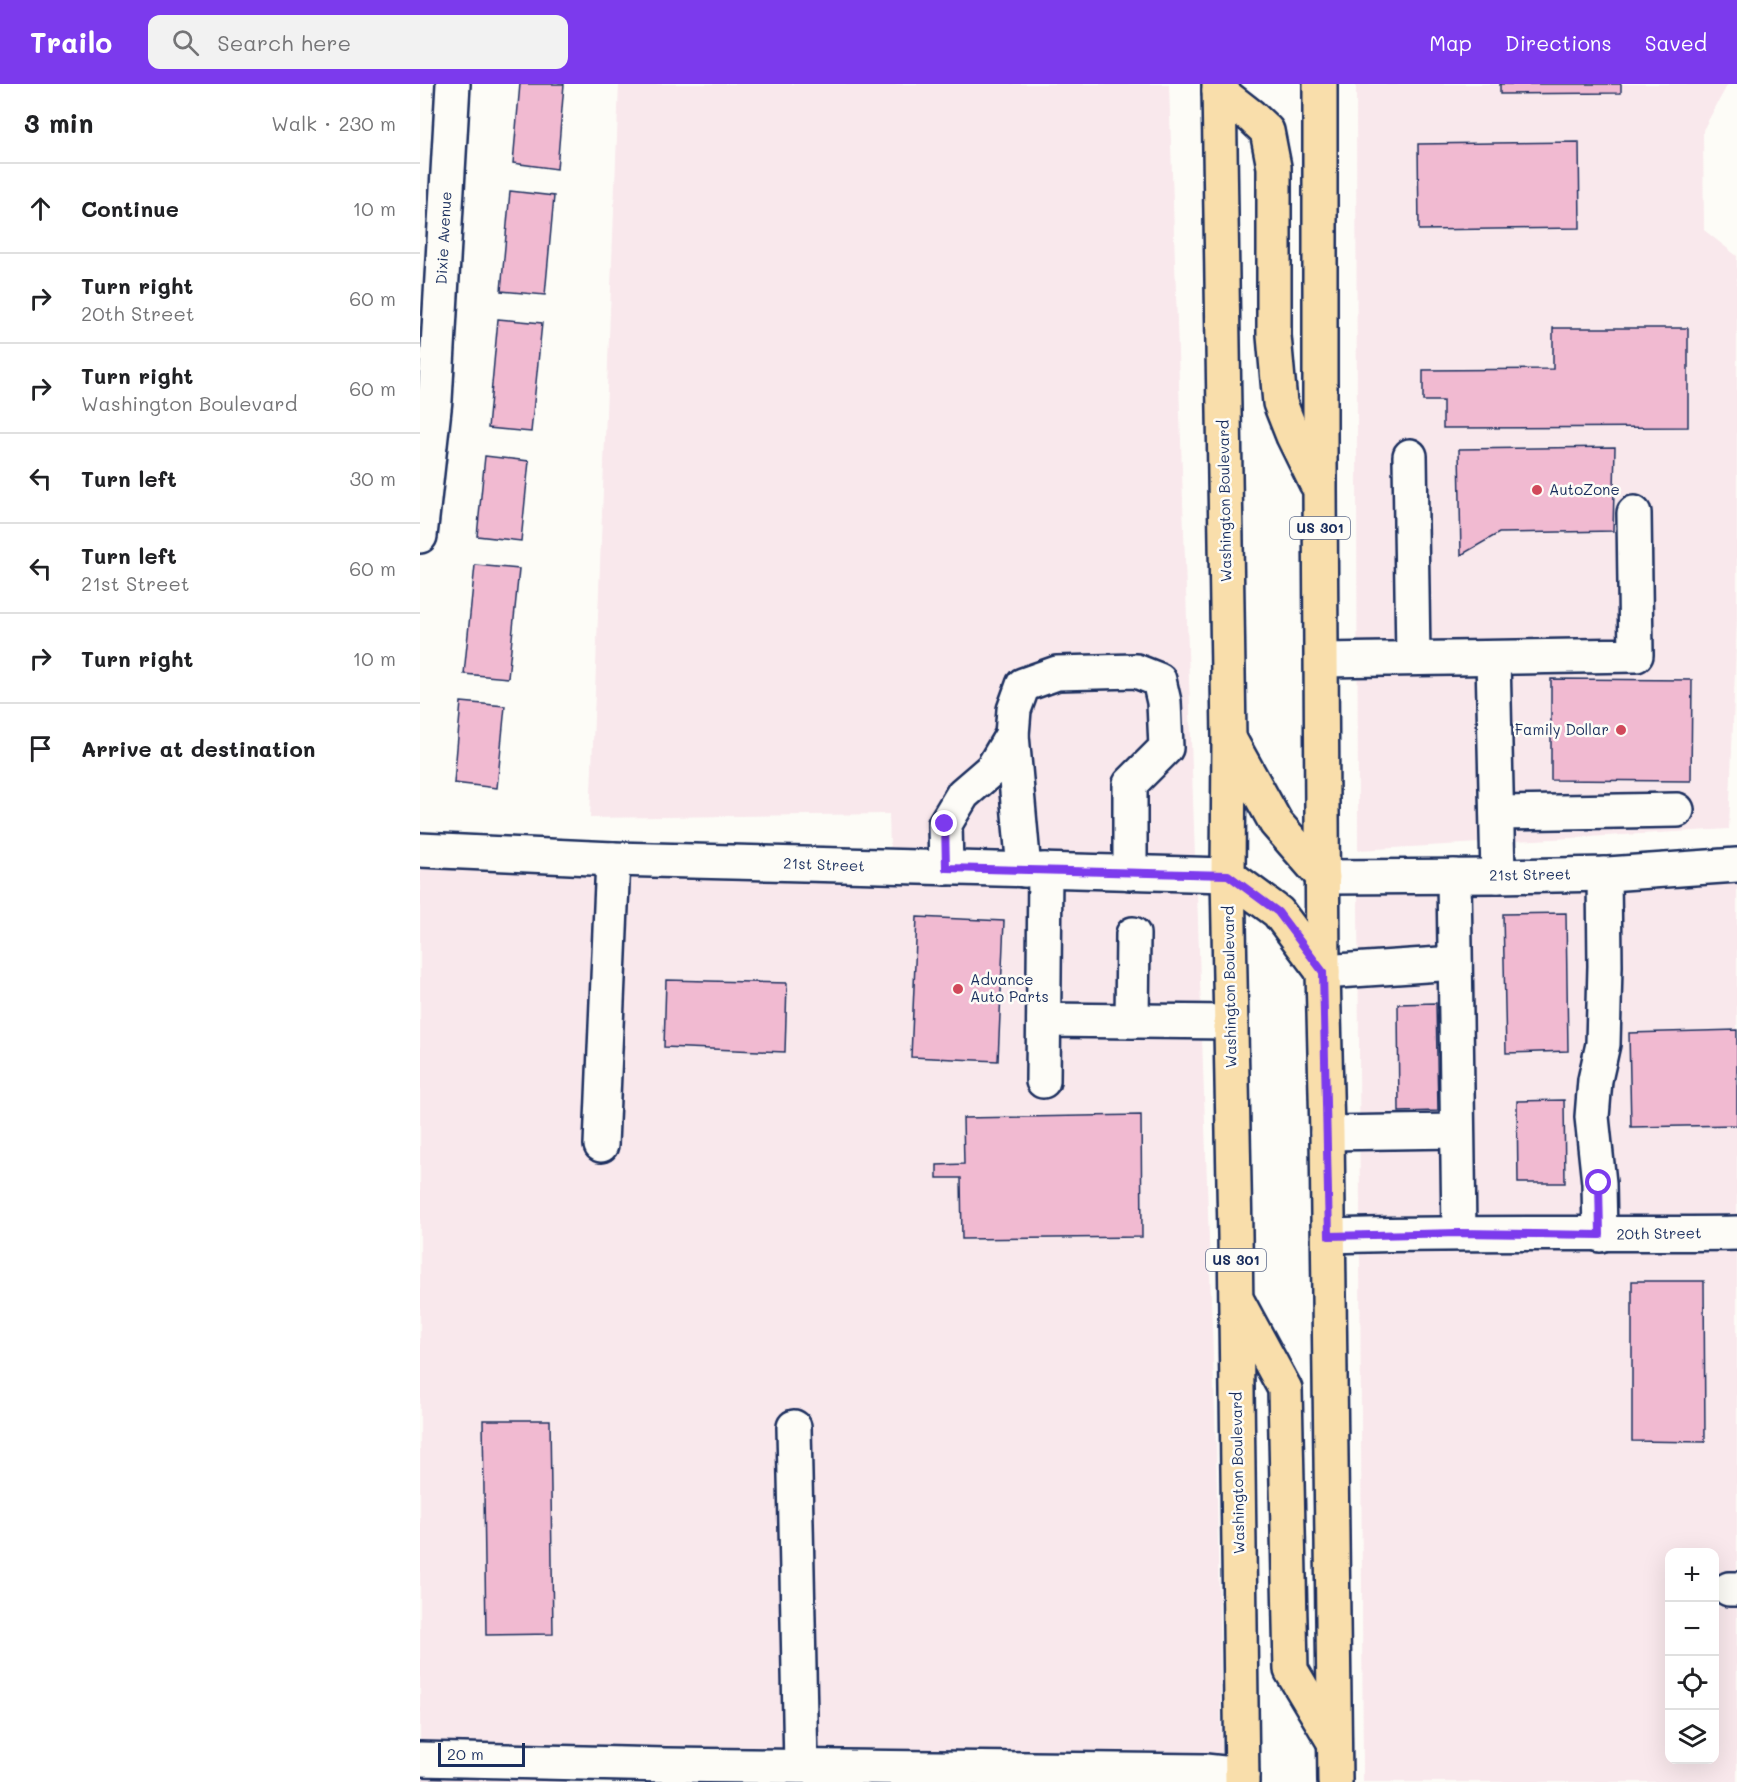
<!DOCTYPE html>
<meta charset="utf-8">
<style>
body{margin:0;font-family:Mali,sans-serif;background:#f2f2f2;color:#202124}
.controls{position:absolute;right:18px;bottom:18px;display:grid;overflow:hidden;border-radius:12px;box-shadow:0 6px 24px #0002}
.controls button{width:54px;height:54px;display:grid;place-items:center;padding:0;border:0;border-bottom:2px solid #e0e0e0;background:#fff;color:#202124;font:30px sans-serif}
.scale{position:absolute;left:18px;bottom:15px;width:87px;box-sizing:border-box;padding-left:6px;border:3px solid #1b2f5e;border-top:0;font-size:16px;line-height:21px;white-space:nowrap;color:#1b2f5e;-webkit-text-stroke:4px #fdfcf7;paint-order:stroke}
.stop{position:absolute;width:18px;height:18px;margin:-14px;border:4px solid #7c3aed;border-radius:50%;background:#fff}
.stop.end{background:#7c3aed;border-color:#fff;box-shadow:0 2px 6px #0008}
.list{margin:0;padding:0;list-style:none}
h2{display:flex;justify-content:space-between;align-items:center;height:78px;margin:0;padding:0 24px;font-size:26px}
h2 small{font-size:20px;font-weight:400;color:#757577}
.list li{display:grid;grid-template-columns:39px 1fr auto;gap:18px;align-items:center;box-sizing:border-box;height:90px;padding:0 24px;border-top:2px solid #e0e0e0}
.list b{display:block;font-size:22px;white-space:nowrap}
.list p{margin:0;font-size:20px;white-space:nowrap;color:#757577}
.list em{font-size:20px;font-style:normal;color:#757577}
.icon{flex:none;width:33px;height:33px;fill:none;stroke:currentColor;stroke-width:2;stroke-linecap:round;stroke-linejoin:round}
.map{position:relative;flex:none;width:1317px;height:1698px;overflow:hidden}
header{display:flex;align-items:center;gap:36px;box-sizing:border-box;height:84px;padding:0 30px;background:#7c3aed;color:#fff}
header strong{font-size:28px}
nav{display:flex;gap:33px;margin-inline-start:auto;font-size:21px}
.search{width:420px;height:54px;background:#f2f2f2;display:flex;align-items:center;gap:15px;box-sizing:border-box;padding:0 21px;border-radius:12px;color:#757577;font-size:22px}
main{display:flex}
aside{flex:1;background:#fff}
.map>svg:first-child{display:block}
.built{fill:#f9e8ec}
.building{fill:#f1bad1;stroke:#1b2f5e;stroke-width:1.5}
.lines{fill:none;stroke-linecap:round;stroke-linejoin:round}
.minor-casing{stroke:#1b2f5e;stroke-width:38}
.major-casing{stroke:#1b2f5e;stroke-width:38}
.minor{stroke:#fdfcf7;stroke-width:33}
.major{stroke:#f9deab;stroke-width:33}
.route{stroke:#7c3aed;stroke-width:8}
.poi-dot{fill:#d1495b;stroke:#fdfcf7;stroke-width:2}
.labels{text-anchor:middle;stroke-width:5;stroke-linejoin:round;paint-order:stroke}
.shield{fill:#fdfcf7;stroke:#5f6c8c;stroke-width:1.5}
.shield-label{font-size:14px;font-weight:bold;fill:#1b2f5e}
.street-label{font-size:15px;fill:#1b2f5e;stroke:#fdfcf7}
.poi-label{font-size:15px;fill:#1b2f5e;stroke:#fdfcf7;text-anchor:start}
</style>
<header>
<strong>Trailo</strong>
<div class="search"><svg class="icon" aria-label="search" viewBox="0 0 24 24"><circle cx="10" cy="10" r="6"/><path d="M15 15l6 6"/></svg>Search here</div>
<nav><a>Map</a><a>Directions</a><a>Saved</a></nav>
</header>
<main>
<aside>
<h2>3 min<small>Walk · 230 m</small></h2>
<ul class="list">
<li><svg class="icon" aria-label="ahead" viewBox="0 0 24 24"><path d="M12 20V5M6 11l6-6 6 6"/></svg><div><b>Continue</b></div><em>10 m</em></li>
<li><svg class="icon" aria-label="right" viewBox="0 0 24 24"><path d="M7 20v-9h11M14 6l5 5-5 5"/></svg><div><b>Turn right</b><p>20th Street</p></div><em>60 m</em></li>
<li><svg class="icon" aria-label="right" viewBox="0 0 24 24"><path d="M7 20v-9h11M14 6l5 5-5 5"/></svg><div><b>Turn right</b><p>Washington Boulevard</p></div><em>60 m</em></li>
<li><svg class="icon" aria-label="left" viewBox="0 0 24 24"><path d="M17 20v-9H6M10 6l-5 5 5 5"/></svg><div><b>Turn left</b></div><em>30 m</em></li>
<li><svg class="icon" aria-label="left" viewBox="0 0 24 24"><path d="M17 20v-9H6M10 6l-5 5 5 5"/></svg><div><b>Turn left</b><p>21st Street</p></div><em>60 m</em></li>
<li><svg class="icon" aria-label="right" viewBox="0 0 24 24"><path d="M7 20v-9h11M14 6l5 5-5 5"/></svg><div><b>Turn right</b></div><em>10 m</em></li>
<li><svg class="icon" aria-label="arrive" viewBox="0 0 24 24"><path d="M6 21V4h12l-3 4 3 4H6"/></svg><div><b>Arrive at destination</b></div></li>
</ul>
</aside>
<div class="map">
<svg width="1317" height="1698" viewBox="0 0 1317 1698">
<rect width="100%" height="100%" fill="#fdfcf7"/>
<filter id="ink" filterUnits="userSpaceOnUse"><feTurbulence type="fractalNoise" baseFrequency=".0167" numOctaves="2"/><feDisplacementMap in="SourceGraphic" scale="12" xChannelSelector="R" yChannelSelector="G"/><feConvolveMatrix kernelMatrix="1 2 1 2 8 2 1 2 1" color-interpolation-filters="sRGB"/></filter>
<g filter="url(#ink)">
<g class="built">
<polygon points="199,0 749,0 775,774 470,765 469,730 170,734"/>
<polygon points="936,0 1308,0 1283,46 1284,146 1317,172 1317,534 1309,745 938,766"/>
<polygon points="0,783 192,792 777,808 796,1360 802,1672 246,1664 0,1658"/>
<polygon points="1317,798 1317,1132 940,1134 938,810 1188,807"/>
<polygon points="1039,1166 1180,1168 1317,1166 1317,1488 1295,1489 1294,1468 1250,1468 1250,1676 1294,1676 1295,1523 1317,1522 1317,1698 943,1698 940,1168"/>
<polygon points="0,1692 246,1698 248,1698 0,1698"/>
</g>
<g class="building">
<polygon points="100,0 144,0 137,85 93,79"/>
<polygon points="1080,0 1201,0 1201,9 1080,10"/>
<polygon points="1159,58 1160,144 999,146 998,60"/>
<polygon points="90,107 134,112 125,211 81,207"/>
<polygon points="78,235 122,239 111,348 68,344"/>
<polygon points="1133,244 1268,244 1268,343 1023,344 1023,317 1003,317 1003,286 1133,285"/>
<polygon points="1195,363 1193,447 1079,449 1041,471 1039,365"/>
<polygon points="65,372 109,377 101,457 57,452"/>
<polygon points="55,481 99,485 88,594 44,590"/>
<polygon points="1131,595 1272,596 1271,697 1131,696"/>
<polygon points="41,618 85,622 77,704 34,699"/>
<polygon points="1146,829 1148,967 1086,969 1083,830"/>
<polygon points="497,833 584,837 578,977 491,973"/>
<polygon points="246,896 367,899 365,968 244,963"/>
<polygon points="1016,919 1018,1027 979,1028 978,920"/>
<polygon points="1317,946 1317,1041 1211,1043 1209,949"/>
<polygon points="1144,1016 1145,1099 1098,1099 1097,1017"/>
<polygon points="721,1031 722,1153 542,1155 541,1094 517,1094 517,1081 544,1080 543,1034"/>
<polygon points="1212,1197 1284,1197 1285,1358 1212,1357"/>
<polygon points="63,1336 130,1336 133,1550 66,1551"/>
</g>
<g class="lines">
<defs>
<g id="minor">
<polyline points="990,372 993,574"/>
<polyline points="0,452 15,316 33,0"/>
<polyline points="1073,574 1078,792"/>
<polyline points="902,576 1216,571 1214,429"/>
<polyline points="592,651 604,786"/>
<polyline points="1077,729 1257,726"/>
<polyline points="0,766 193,775 808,791"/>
<polyline points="526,784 525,740 543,710 572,685 592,651 594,626 603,601 637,589 716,587 739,596 744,618 746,664 710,700 710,789"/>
<polyline points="1034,792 1039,1149"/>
<polyline points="903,793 1078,792 1188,790 1317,781"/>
<polyline points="903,888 1035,879"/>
<polyline points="624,936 811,938"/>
<polyline points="712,937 713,850"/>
<polyline points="623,997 625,786"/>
<polyline points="907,1049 1037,1047"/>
<polyline points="181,1061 193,775"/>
<polyline points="1180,1151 1179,1099 1172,1033 1175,996 1183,960 1185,882 1184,790"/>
<path d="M909,1152C1045,1147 1181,1151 1317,1149"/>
<polyline points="374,1343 381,1682"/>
<polyline points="1309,1505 1317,1505"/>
<polyline points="0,1675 246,1681 785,1687 822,1691"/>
</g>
<g id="major">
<polyline points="799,0 809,654 808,791 815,1151 822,1698"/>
<polyline points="900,0 900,406 903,888 907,1049 915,1698"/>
<polyline points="799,7 831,32 847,47 854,83 854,252 860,319 873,352 896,399"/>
<polyline points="810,656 856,739 903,793"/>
<polyline points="808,791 858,828 903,888"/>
<polyline points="819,1220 865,1305 871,1586 914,1658"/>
</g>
</defs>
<use href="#minor" class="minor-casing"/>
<use href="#major" class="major-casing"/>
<use href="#minor" class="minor"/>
<use href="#major" class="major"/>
</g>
</g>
<g class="lines" filter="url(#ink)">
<polyline class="route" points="525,740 526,784 808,791 858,828 903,888 909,1152 1039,1149 1180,1151 1179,1099"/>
</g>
<g class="poi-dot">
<circle cx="1117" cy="406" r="6"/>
<circle cx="1201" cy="646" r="6"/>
<circle cx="538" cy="905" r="6"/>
</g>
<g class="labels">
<g class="shield">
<rect x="870" y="433" width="60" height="22" rx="4.5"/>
<rect x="786" y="1165" width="60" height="22" rx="4.5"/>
</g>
<g class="shield-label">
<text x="900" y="449">US 301</text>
<text x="816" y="1181">US 301</text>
</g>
<g class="street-label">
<text transform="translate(24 154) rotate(-87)" y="5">Dixie Avenue</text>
<text transform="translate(805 417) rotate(-91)" y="5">Washington Boulevard</text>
<text transform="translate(404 781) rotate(2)" y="5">21st Street</text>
<text transform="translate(1110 791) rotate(-1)" y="5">21st Street</text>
<text transform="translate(810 903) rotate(-91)" y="5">Washington Boulevard</text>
<text transform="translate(1239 1150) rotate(-1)" y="5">20th Street</text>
<text transform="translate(818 1389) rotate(-91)" y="5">Washington Boulevard</text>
</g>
<g class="poi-label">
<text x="1129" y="411">AutoZone</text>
<text x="1189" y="651" text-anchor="end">Family Dollar</text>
<text x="550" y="901">Advance<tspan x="550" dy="17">Auto Parts</tspan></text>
</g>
</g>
</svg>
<div class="controls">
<button>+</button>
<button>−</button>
<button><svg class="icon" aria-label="locate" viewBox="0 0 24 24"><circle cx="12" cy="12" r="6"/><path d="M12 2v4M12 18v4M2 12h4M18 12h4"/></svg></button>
<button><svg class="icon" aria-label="layers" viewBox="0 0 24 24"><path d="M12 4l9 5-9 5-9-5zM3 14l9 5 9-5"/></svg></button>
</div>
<div class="scale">20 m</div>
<div class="stop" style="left:1179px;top:1099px"></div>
<div class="stop end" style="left:525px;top:740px"></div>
</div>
</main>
